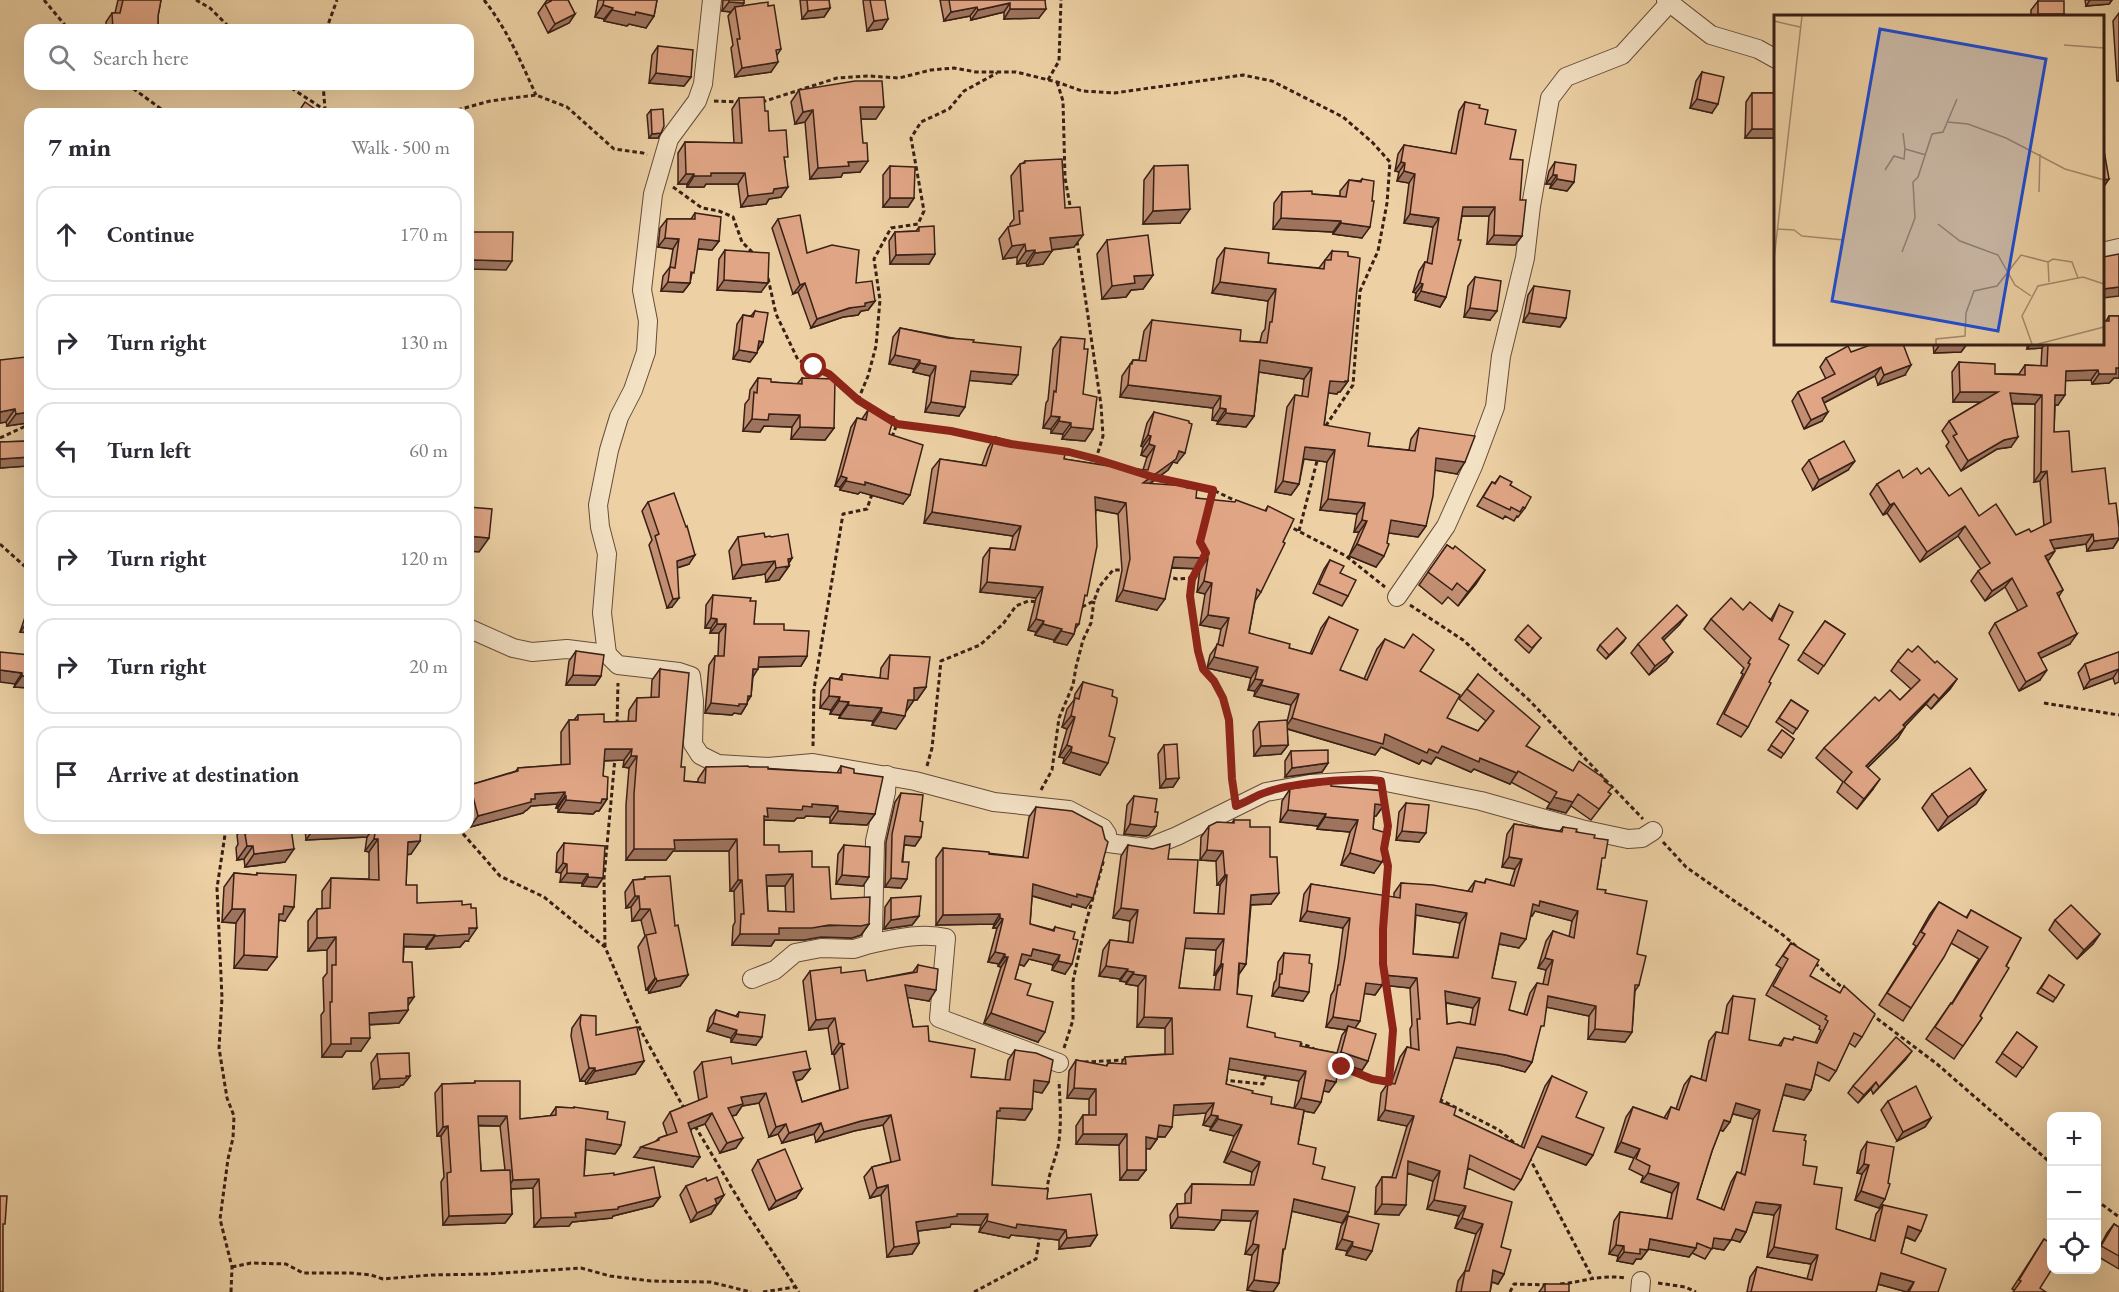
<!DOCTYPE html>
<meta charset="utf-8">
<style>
body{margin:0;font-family:"EB Garamond",serif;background:#f2f2f3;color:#2b2b33}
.controls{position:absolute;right:18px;bottom:18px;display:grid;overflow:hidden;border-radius:12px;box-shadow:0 6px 24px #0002}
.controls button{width:54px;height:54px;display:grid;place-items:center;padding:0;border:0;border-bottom:2px solid #e1e1e2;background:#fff;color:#2b2b33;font:30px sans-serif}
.stop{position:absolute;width:18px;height:18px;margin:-14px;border:4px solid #8f2418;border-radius:50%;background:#fff}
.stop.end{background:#8f2418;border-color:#fff;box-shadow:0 2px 6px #0008}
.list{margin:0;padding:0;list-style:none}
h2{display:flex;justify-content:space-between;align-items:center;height:78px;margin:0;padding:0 24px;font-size:26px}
h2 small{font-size:20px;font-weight:400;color:#7c7c81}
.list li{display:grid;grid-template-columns:39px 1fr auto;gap:18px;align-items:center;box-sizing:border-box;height:96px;margin:0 12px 12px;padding:0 12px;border:2px solid #e1e1e2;border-radius:18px}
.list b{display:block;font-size:22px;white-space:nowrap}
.list em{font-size:20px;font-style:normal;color:#7c7c81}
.icon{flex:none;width:33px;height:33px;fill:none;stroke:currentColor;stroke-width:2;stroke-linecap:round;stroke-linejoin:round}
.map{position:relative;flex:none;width:2119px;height:1292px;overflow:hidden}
.search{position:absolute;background:#fff;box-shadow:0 6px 24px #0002;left:24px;top:24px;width:450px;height:66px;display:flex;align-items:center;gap:15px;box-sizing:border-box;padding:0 21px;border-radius:18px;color:#7c7c81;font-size:22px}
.panel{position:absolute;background:#fff;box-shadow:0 6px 24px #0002;left:24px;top:108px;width:450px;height:726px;border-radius:18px}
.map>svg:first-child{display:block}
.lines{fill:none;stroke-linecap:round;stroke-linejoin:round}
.street-casing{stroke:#664c3a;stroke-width:20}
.path{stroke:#392016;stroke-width:3;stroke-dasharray:4.5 3;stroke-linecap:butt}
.street{stroke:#f3e1c4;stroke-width:18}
.wall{fill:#c28f73;stroke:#392016;stroke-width:1.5;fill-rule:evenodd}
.shaded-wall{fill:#9e745e;stroke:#392016;stroke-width:1.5}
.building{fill:#e1a686;stroke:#392016;stroke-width:1.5;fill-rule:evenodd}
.route{stroke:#8f2418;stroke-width:8}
.inset-road{fill:none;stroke:#a58a6c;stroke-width:1.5}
.view{fill:#1d4ed8;fill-opacity:0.15;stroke:#1d4ed8;stroke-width:3}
.inset-edge{fill:none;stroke:#392016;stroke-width:3}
</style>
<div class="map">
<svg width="2119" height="1292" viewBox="0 0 2119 1292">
<rect width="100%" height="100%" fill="#edd1a5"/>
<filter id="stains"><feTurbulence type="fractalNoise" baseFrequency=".00333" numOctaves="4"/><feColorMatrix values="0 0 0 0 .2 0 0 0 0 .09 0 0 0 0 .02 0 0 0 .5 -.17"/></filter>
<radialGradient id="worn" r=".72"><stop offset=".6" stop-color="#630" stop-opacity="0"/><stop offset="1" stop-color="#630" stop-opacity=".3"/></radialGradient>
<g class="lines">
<defs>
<g id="street">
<polyline points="1666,0 1711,35 1758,49 1776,59"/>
<polyline points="2102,252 2119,248"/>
<polyline points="1397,597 1446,526 1473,466 1495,407 1501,356 1525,258 1531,206 1550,98 1566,77 1622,55 1672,0"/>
<polyline points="468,628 513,648 532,652 567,649 607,654 618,665 679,672 691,676 694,701 693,744 700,755 718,764 768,767 813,763 915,781 994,802 1069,810 1103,828 1107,834 1108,843 1147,848 1177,836 1266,792 1310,784 1376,780 1481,801 1581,829 1628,839 1642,838 1653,831"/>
<polyline points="607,654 602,613 607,554 600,527 598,505 609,450 619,417 633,390 646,352 648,321 642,290 653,194 669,139 697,101 703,84 712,0"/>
<path d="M870,944C894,939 922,932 946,938L939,1018L1059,1063"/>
<polyline points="752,979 775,970 795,953 821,948 854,949 870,944 873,932 875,841 886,792 887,775"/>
<polyline points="1640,1292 1641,1281"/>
</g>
</defs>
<use href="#street" class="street-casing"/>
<g class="path">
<polyline points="44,0 69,30"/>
<polyline points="196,0 210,8 232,30"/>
<path d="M484,0C507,29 521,62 536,95"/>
<polyline points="326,30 337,0"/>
<polyline points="1048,80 1059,61 1061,0"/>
<polyline points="1057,82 1063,101 1065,178 1071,211"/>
<polyline points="127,84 168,114"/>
<polyline points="285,84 325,110 341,114"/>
<polyline points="323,84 325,109"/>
<polyline points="714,101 740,102"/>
<polyline points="762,102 837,78 869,76 899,78 931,70 954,68 976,72 1016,72 1057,82 1082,91 1114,93 1243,75 1272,81 1343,117 1372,142 1390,162 1387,203 1378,251 1360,291 1353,385 1325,427"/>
<polyline points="443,114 490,101 536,95 567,107 614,149 643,153 647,155"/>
<polyline points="673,187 702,208 719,211 733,217 742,242 753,253"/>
<polyline points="1077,241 1101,405 1103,436 1096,459"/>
<polyline points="768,278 776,314 798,360 829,374 858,400 882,415"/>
<polyline points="858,400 868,376 876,346 880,300 874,259 891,228 918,224 924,211 911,138 921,122 949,109 964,91 997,73"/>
<polyline points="890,420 897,424 950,431 995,440"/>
<polyline points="892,437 897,424"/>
<polyline points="0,438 30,424"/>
<polyline points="1025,446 1069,452 1129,469"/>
<polyline points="1156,478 1213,490 1238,502"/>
<polyline points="1210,503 1213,490"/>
<polyline points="1287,525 1346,556 1385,587"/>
<polyline points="1299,531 1318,457"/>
<polyline points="0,544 30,571"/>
<polyline points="1166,576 1177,579 1192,578 1199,565"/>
<polyline points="1192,578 1189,596 1198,651 1203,669 1214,681 1223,698 1229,720 1233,789"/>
<polyline points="1410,605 1463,640 1529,700 1643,819"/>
<polyline points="1082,607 1094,601 1099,587 1113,570 1125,570"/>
<polyline points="2044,703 2119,715"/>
<polyline points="617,724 618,683"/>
<polyline points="813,746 814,689 843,514 867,509 872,494"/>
<polyline points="927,766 932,748 941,661 980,645 1003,624 1016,606 1028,601 1037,602"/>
<polyline points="1041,790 1052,770 1059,718 1073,685 1076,667 1083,640 1091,623 1094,601"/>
<polyline points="1383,798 1388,826 1386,836"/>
<polyline points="226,828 217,888 222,998 219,1048 227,1098 234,1116 233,1138 228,1159 220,1219 232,1267 231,1292"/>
<polyline points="458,828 500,876 544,897 605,947 641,1031 685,1110"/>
<polyline points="1663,842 1686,867 1783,935 1797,947"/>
<polyline points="1384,851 1388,866 1385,898"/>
<polyline points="605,947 604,878 615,758"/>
<polyline points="1815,963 1846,991"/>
<polyline points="1385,982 1393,1030 1389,1082"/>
<polyline points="1871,1014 1937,1064 2052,1164"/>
<polyline points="1298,1043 1311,1047 1317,1051"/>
<polyline points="1064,1048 1073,1020 1073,981 1085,926 1104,859"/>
<polyline points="1084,1062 1126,1060"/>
<polyline points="1337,1064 1372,1079 1393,1082"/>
<polyline points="1223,1080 1263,1084 1266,1074"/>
<polyline points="1439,1099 1499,1130 1518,1146"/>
<polyline points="695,1126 745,1210 799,1292"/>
<polyline points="1529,1157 1592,1277"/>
<path d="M1047,1192C1048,1174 1054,1164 1058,1147C1062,1125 1060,1102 1059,1081"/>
<polyline points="2096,1200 2119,1217"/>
<polyline points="232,1267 251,1263 286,1264 303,1273 350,1273 371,1275 383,1279 431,1275 488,1274 581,1268 610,1276 651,1281 710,1282 751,1292"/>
<polyline points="1658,1283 1685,1287 1696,1292"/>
<path d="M1560,1284C1584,1282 1599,1274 1625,1278"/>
<polyline points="763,1292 795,1287"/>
<polyline points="974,1292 1036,1259 1040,1234"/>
<polyline points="1510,1292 1514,1284 1548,1285"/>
</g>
<use href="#street" class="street"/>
</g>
<g class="wall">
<polygon points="118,0 161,0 158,16 158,30 106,30 106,22 112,13 115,13"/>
<polygon points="547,0 568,0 575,14 569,23 548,33 538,13"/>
<polygon points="598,0 657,0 654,16 646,28 629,24 627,26 604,21 604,19 595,17"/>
<polygon points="723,0 744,0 742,6 781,49 777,55 771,72 735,77 731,48 733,45 728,16 731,12 722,11"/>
<polygon points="800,0 829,0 830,8 824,17 802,19"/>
<polygon points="864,0 885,0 882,29 867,31 863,1"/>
<polygon points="940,0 1045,0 1039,18 1004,19 1004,12 971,20 970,16 944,21"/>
<polygon points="2085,0 2112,0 2109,4 2086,6"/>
<polygon points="2038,1 2062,16 2031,16 2031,10"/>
<polygon points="2119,13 2119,81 2117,81 2113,21"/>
<polygon points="658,46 691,77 684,86 649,83 652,55"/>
<polygon points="1702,72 1712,113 1690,108 1696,81"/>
<polygon points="799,90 876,119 861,119 860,172 843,173 841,177 810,179 805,122 795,124 791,102"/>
<polygon points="1752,93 1776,93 1776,137 1775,138 1745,138 1746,102"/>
<polygon points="739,98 765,111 769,131 785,161 781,197 769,199 766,204 741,207 738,184 706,184 704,187 687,187 687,184 678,184 678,153 685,142 734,143 732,109"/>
<polygon points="1465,102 1479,108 1485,124 1510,159 1520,200 1522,236 1515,245 1487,244 1489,216 1462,216 1446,297 1440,307 1415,300 1416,293 1413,292 1419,271 1425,262 1427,263 1433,227 1404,223 1409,183 1397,181 1399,172 1395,171 1398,154 1404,145 1451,153 1459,111"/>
<polygon points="651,110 658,138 649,138 647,115"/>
<polygon points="1025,161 1065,208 1074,247 1052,250 1043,264 1027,266 1026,263 1017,264 1017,257 1003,259 999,239 1008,227 1010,226 1010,224 1014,219 1011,176 1020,164 1023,163"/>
<polygon points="1555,162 1574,182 1567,191 1550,188 1551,184 1546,184 1549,171"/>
<polygon points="890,166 914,198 908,207 883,207 883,175"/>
<polygon points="1154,166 1180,223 1143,224 1144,180"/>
<polygon points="1362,179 1362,238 1333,234 1333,232 1273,229 1274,203 1282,192 1340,196 1340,191 1349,180 1360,181"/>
<polygon points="695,213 719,241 712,250 697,249 690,283 683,292 661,291 663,276 670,267 673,249 658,247 660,228 667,219 691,219"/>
<polygon points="778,219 807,253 856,283 875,301 868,310 861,311 858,315 843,317 811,328 798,292 793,294 772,228"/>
<polygon points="919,227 935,254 929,264 890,264 889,241 895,232 916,231"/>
<polygon points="1107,240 1153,275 1143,289 1131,290 1126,297 1102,299 1097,254"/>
<polygon points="1225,248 1268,263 1319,268 1332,251 1348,381 1340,392 1338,392 1337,394 1328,393 1324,425 1368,446 1409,450 1411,439 1419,428 1457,474 1435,470 1426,526 1418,537 1389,533 1376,567 1349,556 1359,532 1354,532 1357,514 1320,510 1327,462 1304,459 1299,484 1291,495 1275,492 1287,407 1295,395 1302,396 1304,379 1259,372 1254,416 1246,427 1217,424 1218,421 1212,420 1213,408 1120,397 1122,376 1133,360 1139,360 1144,331 1152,320 1240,341 1260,342 1262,333 1265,329 1268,301 1212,293 1217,259"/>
<polygon points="725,250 761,292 717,290 719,259"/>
<polygon points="1475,277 1490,320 1464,317 1468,286"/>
<polygon points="1534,286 1566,318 1560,327 1523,322 1528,295"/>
<polygon points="755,311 763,342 750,362 733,359 737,324 743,315 751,316"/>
<polygon points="2109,316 2119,316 2119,378 2114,378 2109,383 2092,384 2091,380 2065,380 2058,405 2055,405 2054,432 2072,472 2109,504 2119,539 2113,548 2087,551 2086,544 2054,549 2048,561 2063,590 2059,596 2070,644 2041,658 2040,680 2019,691 1989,633 1995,623 2018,611 2005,587 1985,601 1971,581 1978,571 1981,569 1958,536 1920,562 1887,513 1883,515 1870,494 1877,484 1921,474 1949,496 1979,516 2016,535 2031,532 2044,526 2040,481 2034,482 2035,404 2012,404 2011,447 1997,449 1961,471 1946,446 1949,442 1942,431 1949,421 1981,402 1953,402 1952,372 1959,362 1995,374 2019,374 2025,365 2041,366 2042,348 2027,349 2027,344 2103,344 2106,321"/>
<polygon points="900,328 973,342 1011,384 969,380 959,416 925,412 930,376 913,372 914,369 889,364 893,337"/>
<polygon points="1061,337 1084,349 1083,394 1093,429 1085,441 1062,439 1063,434 1051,433 1051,429 1043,428 1046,403 1048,400 1053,349"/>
<polygon points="1933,344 1967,344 1961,352 1934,353"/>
<polygon points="1851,352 1905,375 1878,385 1875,376 1824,403 1822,421 1804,429 1792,401 1798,392 1826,379 1820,367 1826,358"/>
<polygon points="0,360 30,380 30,418 27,423 7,426 6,422 0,423"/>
<polygon points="758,378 771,382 797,384 802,378 834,428 825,440 791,439 792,427 764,426 760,432 743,431 745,404 749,399 750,390"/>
<polygon points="868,410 889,434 903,504 860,492 858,494 840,490 840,487 835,486 851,427 857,418 862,419"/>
<polygon points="1154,412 1177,463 1173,462 1168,470 1150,484 1187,488 1196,498 1265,511 1268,506 1261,592 1255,601 1249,633 1289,648 1310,654 1321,628 1329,617 1340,670 1364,679 1377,649 1385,639 1420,671 1447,718 1478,731 1486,721 1459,699 1478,674 1526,746 1573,771 1604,781 1608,792 1611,794 1591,820 1571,806 1566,813 1547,808 1550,803 1511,782 1510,784 1474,769 1471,772 1436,757 1431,764 1422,760 1419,764 1381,747 1375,755 1287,729 1288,745 1281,754 1254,756 1253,731 1259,722 1287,722 1291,705 1254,696 1255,691 1248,690 1251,678 1207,668 1210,655 1218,644 1221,629 1200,625 1205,594 1197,592 1200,569 1171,568 1157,610 1116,601 1122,570 1118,514 1096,510 1084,599 1074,634 1067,645 1054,642 1054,640 1035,635 1036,632 1028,630 1036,598 980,592 983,558 990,548 1010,549 1013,536 924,523 932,469 940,459 982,465 988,448 995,437 1064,459 1121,468 1143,470 1147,457 1141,455 1143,447 1141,446 1147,423"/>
<polygon points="30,441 30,484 28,484 27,466 0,468 0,442"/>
<polygon points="1809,460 1848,470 1813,490 1802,469"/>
<polygon points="1500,476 1510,485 1525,508 1518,517 1517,516 1514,521 1505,516 1503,519 1477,506 1492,482 1495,483"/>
<polygon points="648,502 689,564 677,568 672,607 667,608 649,545 652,540 642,511"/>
<polygon points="738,537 771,537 792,558 789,563 789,566 779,580 766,582 765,574 733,579 729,551"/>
<polygon points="1447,545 1485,570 1458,606 1448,597 1442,604 1419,585"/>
<polygon points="1330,560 1340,573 1348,596 1342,606 1313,593 1324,569"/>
<polygon points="713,595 754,624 784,630 807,656 801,666 758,667 753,677 751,696 747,702 747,704 741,714 734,713 732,715 705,713 709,665 715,656 718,656 719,633 710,633 711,628 705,628 706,605"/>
<polygon points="30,605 30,688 14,687 15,684 29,654 30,633 20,632 28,608"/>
<polygon points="1779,605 1779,639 1769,682 1748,727 1741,737 1717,724 1743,674 1741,673 1744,668 1704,629 1711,619 1743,610 1771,619"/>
<polygon points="1825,621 1845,634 1818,674 1798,660"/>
<polygon points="1680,624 1663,640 1666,661 1649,675 1631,653 1638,644"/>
<polygon points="1518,636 1541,638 1529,653 1515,640"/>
<polygon points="1623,642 1606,659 1597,650 1600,645"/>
<polygon points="576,651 601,676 595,685 566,685 569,661"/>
<polygon points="1912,652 1935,663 1957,679 1950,689 1931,709 1926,704 1904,727 1898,738 1867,768 1873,789 1857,809 1837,792 1843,782 1816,758 1824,748 1900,700 1911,689 1891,671 1898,661"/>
<polygon points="2119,652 2119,682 2115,684 2113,678 2084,689 2078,673 2085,664"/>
<polygon points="890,655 926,687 917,700 914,700 906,711 896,729 872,725 873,721 839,718 840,715 830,714 831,710 820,708 821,691 830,678 839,679 842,674 880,678 881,668"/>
<path d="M660,669L684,781L698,782V779L706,767H749L837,773L841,766L854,773L875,814L867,825L830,823V817L806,816L804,818H797L794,821L765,820L764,822V845L812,867L831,899L869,924L861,935L852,938L821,937L804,940H775L771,946L732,945L733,926L735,922L734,891H730L729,851H673L666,860H626V805L629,768L623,767L624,760L604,761L603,776L607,799L599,811H596L593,814L558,812V808H556L557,804L531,806L527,810L525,811L523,813L470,827L468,818V787L470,785L516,771L518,768L561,765V732L569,720H574L578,715L604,722H628L629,710L637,698H651L652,680ZM767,886H785L786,912L768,911Z"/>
<polygon points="1083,682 1112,696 1100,775 1063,763 1064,758 1059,757 1067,729 1062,727 1067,709 1074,700 1075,694"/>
<polygon points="1791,700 1808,711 1793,734 1776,722"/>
<polygon points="1782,730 1794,739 1781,758 1768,750"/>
<polygon points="1164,745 1179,778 1173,787 1160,788 1158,754"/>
<polygon points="1291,751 1328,763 1322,772 1285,777 1285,761"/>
<polygon points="1331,786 1384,805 1376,816 1374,816 1373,829 1374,873 1341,865 1350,832 1317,829 1318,826 1280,822 1282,801 1290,789"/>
<polygon points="1986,790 1976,804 1938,831 1922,808 1932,794"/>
<polygon points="901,793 920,821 921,837 915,846 904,845 901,888 885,887 886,842 895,802"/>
<polygon points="1134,796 1156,826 1149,835 1146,836 1124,834 1127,805"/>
<polygon points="1406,803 1419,842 1396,840 1399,812"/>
<polygon points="1036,807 1086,908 1072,904 1071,907 1032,896 1030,924 1053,930 1055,927 1065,974 1052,970 1053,965 1029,959 1024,966 1019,964 1015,979 1027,995 1038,1042 984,1023 1001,967 998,966 999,964 988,962 997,928 993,928 994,924 936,925 936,858 943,848 1023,857 1029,817"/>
<path d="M1234,820L1250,827L1270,857L1271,904L1251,905L1246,964L1239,974L1237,994L1247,1027L1300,1046L1337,1053L1342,1035L1346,1030L1326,1027L1331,995L1334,990L1338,967L1343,928L1300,921L1304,894L1311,884L1394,898V893L1401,883L1468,891L1475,881L1484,883L1486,879L1510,885L1515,869L1502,867L1507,834L1514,824L1560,831L1563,827L1594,838L1601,865L1597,889L1605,893L1637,954L1639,985L1635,991L1632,1032L1625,1042L1588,1039L1589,1016L1547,1007L1538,1035L1532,1062L1525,1072L1499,1065L1453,1057L1440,1102L1454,1115L1521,1147L1545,1086L1552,1076L1576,1117L1593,1155L1586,1165L1537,1146L1521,1180L1514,1190L1468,1168L1464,1188L1501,1247L1504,1274L1498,1284L1492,1282L1490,1292H1456L1458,1281L1465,1271L1476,1234L1455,1228L1459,1216L1427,1209L1433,1181L1407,1173L1399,1215L1375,1214L1376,1187L1382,1177H1392L1407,1126L1378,1120L1381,1093L1388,1083L1391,1084L1400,1057L1407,1047L1411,1048L1410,1029L1412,1025L1410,988L1382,985L1375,995L1364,993L1355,1028L1368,1061L1362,1070L1340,1063L1329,1092L1323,1091L1321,1102L1314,1113L1304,1111L1298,1144L1322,1179L1349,1212L1342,1223L1292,1211L1283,1253L1279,1283L1273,1292H1261L1247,1290L1252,1255L1245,1254L1251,1221L1221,1220L1214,1230L1171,1228L1170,1215L1177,1204H1185V1194L1192,1184L1250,1185L1252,1172L1224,1162L1234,1136L1210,1130L1211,1127L1203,1125L1206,1113L1173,1115L1165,1137H1157V1139L1150,1149L1146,1148V1170L1138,1180H1120L1119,1145L1076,1144V1126L1083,1115H1089V1099L1067,1098L1069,1071L1076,1060L1106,1066L1108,1063L1121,1064L1125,1057L1165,1054V1028L1137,1027L1138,986L1126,984V982L1120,981V979L1099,976L1103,950L1110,940L1128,942L1130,921L1113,918L1121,856L1128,845L1168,859L1194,913L1218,914L1220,885H1217L1216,861L1200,860L1201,837L1209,826L1232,823ZM1535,911L1572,921L1569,937L1553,931L1546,941L1538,968L1546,970L1543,984L1537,983L1530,993L1524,1014L1509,1010L1492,978L1499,944L1519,948L1531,916H1532ZM1416,915L1460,923L1453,957L1413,954ZM1184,948L1216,950L1214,975H1216L1214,990L1179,988ZM1446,1003L1473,1008L1470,1024H1447ZM1228,1069L1299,1081L1294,1108L1271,1104L1252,1093L1226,1084Z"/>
<polygon points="242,828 291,828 285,862 245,867 244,859 237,860 236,848 238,844 237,835"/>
<polygon points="305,828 421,828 411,854 407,855 406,885 417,903 468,941 465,941 460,947 426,949 426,947 404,947 403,962 408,1010 399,1023 369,1025 361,1051 346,1051 342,1057 322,1057 321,1015 324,1011 323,978 327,973 327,950 308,951 308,921 317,909 322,909 322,891 331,878 369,879 369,852 365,851 367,837 306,840"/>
<polygon points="564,843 603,878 597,887 582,886 582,883 560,882 561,873 556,872 557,853"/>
<polygon points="844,845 863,886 836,884 838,854"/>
<polygon points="234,873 256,875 257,873 285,921 279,920 267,970 234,968 236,923 222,922 224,887"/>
<polygon points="645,877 675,926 688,975 680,986 649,993 648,990 646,990 638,947 645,936 641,920 632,921 631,907 626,908 625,892 633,880 643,879"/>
<polygon points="891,898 919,916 912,925 884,929 885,907"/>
<polygon points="1939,902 1966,918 1971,910 2021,938 1980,1016 1982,1018 1954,1059 1926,1039 1951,1003 1952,1003 1979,959 1951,943 1903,1021 1879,1005 1916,946 1913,944 1930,914"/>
<polygon points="2055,920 2100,934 2093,944 2077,959 2049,930"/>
<path d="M1791,943L1810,976L1840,993L1844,986L1862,1037L1855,1047L1849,1043L1836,1071L1829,1081L1815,1074L1811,1090L1804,1100L1783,1095L1773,1131L1804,1140L1803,1165L1814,1184L1836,1229L1870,1240L1876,1214L1883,1205L1915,1241L1905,1237L1901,1253L1938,1292H1907L1878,1284L1876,1292H1747L1750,1277L1757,1267L1807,1279L1811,1264L1767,1257L1774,1215L1753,1212L1746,1232L1740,1242L1731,1239L1724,1250L1712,1248L1705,1259L1692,1253L1689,1257L1648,1249L1641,1259H1636L1633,1264L1617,1261L1618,1256L1609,1254L1614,1221L1620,1212L1667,1218L1672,1193L1641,1182L1643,1176L1629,1169L1634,1158L1615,1152L1626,1117L1633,1107L1664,1118L1671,1107L1676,1109L1684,1085L1691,1076L1701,1080L1709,1041L1716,1032L1722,1033L1727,1005L1733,996L1749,1040L1778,1046L1784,1038L1792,1040L1794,1037L1815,1043L1821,1030L1819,1029L1820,1026L1766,995L1781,968L1776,965ZM1733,1114L1753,1119L1741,1173L1737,1172L1731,1182L1721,1209L1697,1199L1712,1151L1720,1130L1723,1131Z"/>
<polygon points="1284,953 1303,1001 1272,996 1274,983 1276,980 1278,962"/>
<polygon points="918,965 929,1001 907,997 913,1027 971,1077 1005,1080 1008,1060 1015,1050 1049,1082 1042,1093 1033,1091 1032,1109 1025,1120 996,1118 992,1185 1047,1199 1097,1235 1090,1246 1059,1249 1059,1240 1011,1235 1009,1238 979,1232 981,1225 951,1224 950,1227 918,1231 919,1243 912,1254 887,1257 881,1195 870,1198 864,1177 872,1167 891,1162 883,1125 854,1131 816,1142 814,1134 782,1143 778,1134 769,1137 759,1103 742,1106 736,1115 732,1116 736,1148 720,1153 705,1124 691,1129 693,1167 634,1157 656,1141 659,1138 667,1135 663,1123 670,1112 699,1101 694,1072 702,1062 810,1069 802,1079 796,1081 802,1102 840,1090 834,1055 835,1054 832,1054 828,1028 809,1030 803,981 810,971 841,973 867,981 913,972"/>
<polygon points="2049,975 2064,985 2053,1002 2037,993"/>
<polygon points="716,1010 736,1016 739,1012 756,1045 731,1042 731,1038 707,1031 710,1018"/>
<polygon points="581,1015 596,1035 644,1061 635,1074 586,1084 585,1081 580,1081 571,1036 572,1028"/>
<polygon points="2017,1032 2037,1047 2016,1077 1996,1062"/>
<polygon points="377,1054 410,1076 403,1085 401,1085 399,1087 373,1089 371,1063"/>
<polygon points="1906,1059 1873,1094 1871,1089 1858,1103 1848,1093 1853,1086"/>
<path d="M475,1081L520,1119L550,1116L556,1107L573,1108L574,1107L607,1119L621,1145L615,1154L586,1149L584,1176L614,1175L660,1197L653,1206L613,1216L612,1218L572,1222L569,1226L534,1227L533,1188L511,1189L512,1214L505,1223L443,1225L441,1182L444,1177L441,1136H437L435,1093L442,1084L474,1083ZM478,1126H500L505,1170L481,1171Z"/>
<polygon points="1888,1101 1931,1118 1925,1127 1897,1141 1881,1110"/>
<polygon points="1867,1142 1879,1208 1855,1200 1862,1174 1857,1173 1861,1151"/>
<polygon points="758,1160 796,1198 769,1210 752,1170"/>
<polygon points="707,1181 724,1195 711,1214 691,1222 680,1195 686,1186"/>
<polygon points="1348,1216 1372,1251 1366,1260 1346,1255 1347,1251 1336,1249 1341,1226"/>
<polygon points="2114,1224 2119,1227 2119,1269 2097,1256 2097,1252 2107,1233"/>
<polygon points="2044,1239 2040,1288 2014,1290 2012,1289"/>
<polygon points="1545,1284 1569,1292 1539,1292"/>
</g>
<g class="shaded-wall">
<polygon points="2090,0 2112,0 2109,4 2086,6"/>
<polygon points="729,2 744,3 738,13 735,7 731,12 722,11"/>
<polygon points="1010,3 1004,12 971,20 978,10"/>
<polygon points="603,5 613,8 604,19 595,17"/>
<polygon points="977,7 970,16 944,21 951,12"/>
<polygon points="830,8 824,17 802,19 808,11"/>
<polygon points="1010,9 1046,9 1039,18 1004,19"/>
<polygon points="612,10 636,12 654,16 646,28 629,24 627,26 604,21"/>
<polygon points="575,14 569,23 548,33 555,24"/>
<polygon points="2038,14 2064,14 2062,16 2036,16"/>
<polygon points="888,19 882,29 867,31 874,21"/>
<polygon points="778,62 771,72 735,77 742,68"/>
<polygon points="656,73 691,77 684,86 649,83"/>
<polygon points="1697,99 1718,104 1712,113 1690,108"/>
<polygon points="860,107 884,107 876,119 852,119"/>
<polygon points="813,110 805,122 795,124 803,112"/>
<polygon points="1752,129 1776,129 1776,137 1775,138 1745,138"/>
<polygon points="661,133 658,138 649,138 652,134"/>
<polygon points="868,161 860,172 843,173 841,177 810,179 818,168 848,162"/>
<polygon points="1401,162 1405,163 1399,172 1395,171"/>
<polygon points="1404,171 1415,174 1409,183 1397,181"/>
<polygon points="711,173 745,173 738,184 706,184 704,187 687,187 694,176"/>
<polygon points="686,174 694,174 687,184 678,184"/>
<polygon points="1553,175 1557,175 1551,184 1546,184"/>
<polygon points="1557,179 1574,182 1567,191 1550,188"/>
<polygon points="2109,179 2103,188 2103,180"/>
<polygon points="788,187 781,197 769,199 766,204 741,207 748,196 774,189"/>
<polygon points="890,198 914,198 908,207 883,207"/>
<polygon points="1463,207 1495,207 1489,216 1456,216"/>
<polygon points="1190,209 1180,223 1143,224 1153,211"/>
<polygon points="1410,214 1439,218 1433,227 1404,223"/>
<polygon points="1281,218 1341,221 1333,232 1273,229"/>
<polygon points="1341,223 1370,227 1362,238 1333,234"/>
<polygon points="1083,235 1074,247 1041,251 1050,238"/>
<polygon points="1494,235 1522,236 1515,245 1487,244"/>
<polygon points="665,238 679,239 673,249 658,247"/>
<polygon points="699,239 719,241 712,250 692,248"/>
<polygon points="1025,244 1017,257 1003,259 1012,246"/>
<polygon points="1035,250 1026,263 1017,264 1026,251"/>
<polygon points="1052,251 1043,264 1027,266 1035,253"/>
<polygon points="935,254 929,264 890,264 896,255"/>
<polygon points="474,260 512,261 506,270 469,269 468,270 468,262"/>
<polygon points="1153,275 1143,289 1131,290 1126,297 1102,299 1112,286 1134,276"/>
<polygon points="724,280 768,283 761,292 717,290"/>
<polygon points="668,282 690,283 683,292 661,291"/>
<polygon points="1220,282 1276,289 1268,301 1212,293"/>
<polygon points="805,283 798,292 793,294 800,285"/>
<polygon points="1420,283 1423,284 1416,293 1413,292"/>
<polygon points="2119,287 2119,296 2103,298 2103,289"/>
<polygon points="1421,291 1446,297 1440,307 1415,300"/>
<polygon points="875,301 868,310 861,311 858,315 843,317 811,328 817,319 865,303"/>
<polygon points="1470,308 1497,311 1490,320 1464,317"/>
<polygon points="1529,313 1566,318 1560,327 1523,322"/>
<polygon points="759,341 763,342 757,351"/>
<polygon points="1940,344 1967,344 1961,352 1934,353"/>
<polygon points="2031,344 2045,344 2042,348 2027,349"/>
<polygon points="739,350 757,353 750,362 733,359"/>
<polygon points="895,355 920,360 914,369 889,364"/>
<polygon points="1260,360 1312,368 1304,379 1252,371"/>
<polygon points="920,363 936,366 930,376 913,372"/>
<polygon points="1911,365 1905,375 1878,385 1884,375"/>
<polygon points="1881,367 1875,376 1816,407 1822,398"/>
<polygon points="2116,368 2119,368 2119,378 2114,378 2109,383 2092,384 2099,374"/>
<polygon points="2098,370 2091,380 2059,381 2066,371"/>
<polygon points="971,371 1018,375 1011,384 964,380"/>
<polygon points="1330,381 1348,381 1340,392 1338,392 1337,394 1322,392"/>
<polygon points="1128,385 1221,396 1213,408 1120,397"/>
<polygon points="1960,392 1998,392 1992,402 1953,402"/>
<polygon points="2010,393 2042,395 2035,404 2004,403"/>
<polygon points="2055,395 2065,395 2058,405 2049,405"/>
<polygon points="931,402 965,407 959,416 925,412"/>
<polygon points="1220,408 1226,409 1218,421 1212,420"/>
<polygon points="15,409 6,422 0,423 0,412"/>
<polygon points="30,412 30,418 27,423 7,426 16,414"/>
<polygon points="1828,412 1822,421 1804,429 1811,420"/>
<polygon points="1226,413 1254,416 1246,427 1217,424"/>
<polygon points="769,414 800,415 792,427 764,426 760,432 743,431 752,419"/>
<polygon points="1051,416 1060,417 1051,429 1043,428"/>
<polygon points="1059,421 1071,423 1063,434 1051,433"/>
<polygon points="800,427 834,428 825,440 791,439"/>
<polygon points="1071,427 1093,429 1085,441 1062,439"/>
<polygon points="1148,435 1151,436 1143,447 1141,446"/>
<polygon points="2018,437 2011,447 1997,449 1961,471 1968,461 2004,440"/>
<polygon points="1149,444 1155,446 1147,457 1141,455"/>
<polygon points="1305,447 1335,450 1327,462 1297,458"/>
<polygon points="1179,451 1185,453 1177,463 1173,462 1168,470 1135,494 1143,483"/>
<polygon points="30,457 30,461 27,466 0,468 0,459"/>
<polygon points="1436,458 1465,462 1457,474 1428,469"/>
<polygon points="1855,461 1848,470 1813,490 1819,480"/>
<polygon points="2047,471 2040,481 2034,482 2041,472"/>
<polygon points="841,476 847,478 840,487 835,486"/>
<polygon points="846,481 865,482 910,495 903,504 860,492 858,494 840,490"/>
<polygon points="1283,481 1299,484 1291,495 1275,492"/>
<polygon points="1095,497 1126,503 1118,514 1088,508"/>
<polygon points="1328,499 1365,503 1357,514 1320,510"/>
<polygon points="1894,503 1887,513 1883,515 1890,505"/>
<polygon points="932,512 1021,526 1013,536 924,523"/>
<polygon points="1362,520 1367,521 1359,532 1354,532"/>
<polygon points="1391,520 1426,526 1418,537 1382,532"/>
<polygon points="1965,526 1958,536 1920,562 1927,552"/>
<polygon points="2093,534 2086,544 2043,550 2050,540"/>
<polygon points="468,536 489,538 479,552 468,551"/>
<polygon points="2119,538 2113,548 2087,551 2094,541"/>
<polygon points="1357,544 1384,556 1376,567 1349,556"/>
<polygon points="2055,551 2048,561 2045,556"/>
<polygon points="695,555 689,564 670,570 677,561"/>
<polygon points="1174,557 1208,558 1200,569 1166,567"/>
<polygon points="792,558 786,567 789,566 779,580 766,582 776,568 788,559"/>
<polygon points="775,561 765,574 733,579 742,565"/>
<polygon points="1485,570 1476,584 1458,606 1468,592"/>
<polygon points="2012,578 2005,587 1985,601 1992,591"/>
<polygon points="1204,581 1212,583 1205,594 1197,592"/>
<polygon points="987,582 1043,587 1036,598 980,592"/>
<polygon points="1123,590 1165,599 1157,610 1116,601"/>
<polygon points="679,598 672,607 667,608 673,599"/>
<polygon points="1208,615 1229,618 1221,629 1200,625"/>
<polygon points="1687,615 1680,624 1656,648 1662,638"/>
<polygon points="711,618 717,619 711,628 705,628"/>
<polygon points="1036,619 1044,621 1036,632 1028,630"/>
<polygon points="28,621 30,621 30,633 20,632"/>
<polygon points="717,624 726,624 719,633 710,633"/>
<polygon points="1043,624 1062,629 1054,640 1035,635"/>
<polygon points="1076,624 1079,624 1072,633 1074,634 1067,645 1054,642 1061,631"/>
<polygon points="2077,634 2070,644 2031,663 2038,653"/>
<polygon points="1626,638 1623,642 1606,659 1609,655"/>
<polygon points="1673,652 1666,661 1649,675 1655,666"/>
<polygon points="807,656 801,666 752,667 759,657"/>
<polygon points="1214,657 1258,667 1251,678 1207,668"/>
<polygon points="753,669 758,669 752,678"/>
<polygon points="2119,669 2113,678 2084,689 2090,680"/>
<polygon points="0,670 22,673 15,684 0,682"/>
<polygon points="2047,670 2040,680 2019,691 2026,682"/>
<polygon points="573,675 601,676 595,685 566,685"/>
<polygon points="22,676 30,676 30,688 14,687"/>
<polygon points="1255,679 1263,680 1255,691 1248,690"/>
<polygon points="1957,679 1950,689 1931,709 1939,699"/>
<polygon points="1261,685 1299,694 1291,705 1254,696"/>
<polygon points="926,687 917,700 912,700 914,700 905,713 899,713 914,688"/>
<polygon points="1934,694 1926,704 1896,736 1903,725"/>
<polygon points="748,696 751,696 746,704 747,704 741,714 734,713 732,715 705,713 711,703"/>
<polygon points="829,696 840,697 831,710 820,708"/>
<polygon points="839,701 849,702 840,715 830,714"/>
<polygon points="848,705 882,708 873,721 839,718"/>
<polygon points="881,712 905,716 896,729 872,725"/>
<polygon points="1071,716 1075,717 1067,729 1062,727"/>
<polygon points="1292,718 1385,734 1429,749 1442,746 1480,758 1517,773 1510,784 1474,769 1471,772 1436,757 1431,764 1422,760 1419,764 1381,747 1375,755 1285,728"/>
<polygon points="1905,727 1898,738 1858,777 1866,766"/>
<polygon points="1067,745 1072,747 1064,758 1059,757"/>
<polygon points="1288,745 1281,754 1254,756 1261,746"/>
<polygon points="605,749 632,749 624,760 597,761"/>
<polygon points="1071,752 1108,763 1100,775 1063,763"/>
<polygon points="631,756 637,756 629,768 623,767"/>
<polygon points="1328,763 1322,772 1285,777 1292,768"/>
<polygon points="1179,778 1173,787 1160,788 1166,779"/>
<polygon points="1880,779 1873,789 1857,809 1864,799"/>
<polygon points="1986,790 1976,804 1938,831 1948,817"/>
<polygon points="565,792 557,804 531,806 527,810 525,811 523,813 470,827 478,816 535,794"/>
<polygon points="565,796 566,796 558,808 556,808"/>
<polygon points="1554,797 1573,802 1566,813 1547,808"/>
<polygon points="607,799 599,811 596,811 593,814 558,812 566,800"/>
<polygon points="812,804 838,806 830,817 806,816 804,818 797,818 794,821 765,820 759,828 767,808 803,806"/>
<polygon points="1375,804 1384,805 1376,816 1367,816"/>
<polygon points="1288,810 1326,814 1318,826 1280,822"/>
<polygon points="838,811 875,814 867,825 830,823"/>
<polygon points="1325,817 1358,820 1350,832 1317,829"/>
<polygon points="1130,824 1156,826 1149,835 1146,836 1124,834"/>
<polygon points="314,828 374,828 367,837 306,840"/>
<polygon points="1402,831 1426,833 1419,842 1396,840"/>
<polygon points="905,836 921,837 915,846 899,844"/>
<polygon points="374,839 378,839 369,852 365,851"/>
<polygon points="737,839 729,851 673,851 666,860 626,860 634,849 674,840"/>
<polygon points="420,841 411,854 399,855 408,842"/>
<polygon points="247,846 253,846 244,859 237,860"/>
<polygon points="294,849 285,862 245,867 254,854"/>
<polygon points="1207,850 1223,851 1216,861 1200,860"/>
<polygon points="1350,853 1382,862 1374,873 1341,865"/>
<polygon points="1509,857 1522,859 1515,869 1502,867"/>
<polygon points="563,863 567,864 561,873 556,872"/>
<polygon points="567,873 588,874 582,883 560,882"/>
<polygon points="793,874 785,886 758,886 766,875"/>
<polygon points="842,875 869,877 863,886 836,884"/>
<polygon points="1225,875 1227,875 1220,885 1217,885"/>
<polygon points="588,877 603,878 597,887 582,886"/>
<polygon points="891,878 907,879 901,888 885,887"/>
<polygon points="738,880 742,880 734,891 730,891"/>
<polygon points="1033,884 1077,894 1093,898 1086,908 1072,904 1071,907 1026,894"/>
<polygon points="1279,893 1271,904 1244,905 1251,895"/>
<polygon points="635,896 639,896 631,907 626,908"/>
<polygon points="1540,901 1578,911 1572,921 1535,911 1532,916 1526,914 1533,904"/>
<polygon points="1416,904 1467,913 1460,923 1410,914"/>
<polygon points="284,906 294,907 285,921 279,920 269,927"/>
<polygon points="1121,908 1138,910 1130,921 1113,918"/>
<polygon points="232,909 245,909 236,923 222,922"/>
<polygon points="640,909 650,909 641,920 632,921"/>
<polygon points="1307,911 1350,918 1343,928 1300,921"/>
<polygon points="1000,914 994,924 936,925 943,915"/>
<polygon points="919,916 912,925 884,929 891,920"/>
<polygon points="1000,918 1003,919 997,928 993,928"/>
<polygon points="869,924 861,935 852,938 821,937 804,940 775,940 771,946 732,945 740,934 779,928"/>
<polygon points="469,928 477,928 468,941 465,941 460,947 426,949 435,936"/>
<polygon points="1501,933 1526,939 1519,948 1494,943"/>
<polygon points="404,934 435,935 426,947 395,946"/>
<polygon points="2100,934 2093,944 2077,959 2084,950"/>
<polygon points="336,937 327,950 308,951 317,938"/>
<polygon points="1186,938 1224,939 1216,950 1178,948"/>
<polygon points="1033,949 1060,955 1053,965 1029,959 1024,966 1015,963 1022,954"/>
<polygon points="995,952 1005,954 999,964 988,962"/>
<polygon points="244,955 277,957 267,970 234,968"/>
<polygon points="1005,957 1008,957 1001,967 998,966"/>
<polygon points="1545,958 1553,960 1546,970 1538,968"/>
<polygon points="1058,961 1072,964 1065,974 1052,970"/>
<polygon points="1239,963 1246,964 1239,974"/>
<polygon points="1221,964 1223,964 1216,975 1214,975"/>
<polygon points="1106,966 1128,969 1120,979 1099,976"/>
<polygon points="1127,971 1134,972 1126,982 1120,981"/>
<polygon points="1133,974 1146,976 1138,986 1126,984"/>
<polygon points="688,975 680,986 649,993 657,981"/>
<polygon points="1384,975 1417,978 1410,988 1382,985 1375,995 1359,993 1366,983"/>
<polygon points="655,978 656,978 648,990 646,990"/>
<polygon points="905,985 936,990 929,1001 898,996"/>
<polygon points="1279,987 1309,992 1303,1001 1272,996"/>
<polygon points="1445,991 1480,998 1473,1008 1438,1001"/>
<polygon points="1548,996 1596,1006 1589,1016 1541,1006"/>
<polygon points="414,997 405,1010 408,998"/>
<polygon points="408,1010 399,1023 360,1025 369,1013"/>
<polygon points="991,1013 1045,1032 1038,1042 984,1023"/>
<polygon points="1144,1017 1172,1018 1165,1028 1137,1027"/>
<polygon points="1333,1017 1360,1021 1353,1031 1348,1026 1346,1030 1326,1027"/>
<polygon points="835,1018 828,1028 809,1030 816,1020"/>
<polygon points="713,1023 737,1030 731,1038 707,1031"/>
<polygon points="1595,1029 1632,1032 1625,1042 1588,1039"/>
<polygon points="736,1034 762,1037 756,1045 731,1042"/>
<polygon points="351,1038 370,1038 361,1051 346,1051 342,1057 322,1057 331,1044"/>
<polygon points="839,1043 845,1044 842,1045 835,1054 832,1054"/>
<polygon points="1457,1047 1506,1055 1532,1062 1525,1072 1499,1065 1450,1057"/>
<polygon points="1912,1051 1906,1059 1873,1094 1879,1087"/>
<polygon points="1341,1052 1368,1061 1362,1070 1334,1061"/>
<polygon points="1230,1058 1306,1071 1299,1081 1222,1068"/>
<polygon points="644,1061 635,1074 586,1084 595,1071"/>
<polygon points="589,1068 595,1068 585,1081 580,1081"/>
<polygon points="810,1069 802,1079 786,1083 793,1072"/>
<polygon points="410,1076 403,1085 401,1085 399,1087 373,1089 380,1079"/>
<polygon points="1034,1080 1049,1082 1042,1093 1027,1090"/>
<polygon points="1326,1080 1336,1082 1329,1092 1318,1090"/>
<polygon points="1876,1082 1871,1089 1858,1103 1864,1095"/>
<polygon points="1786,1084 1811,1090 1804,1100 1780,1094"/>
<polygon points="1074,1088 1096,1089 1089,1099 1067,1098"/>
<polygon points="766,1093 759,1103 742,1106 736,1115 721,1118 728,1108 741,1097"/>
<polygon points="1301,1098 1321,1102 1314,1113 1294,1109"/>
<polygon points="1214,1103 1206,1113 1167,1116 1174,1105"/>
<polygon points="1736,1103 1760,1110 1753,1119 1730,1113"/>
<polygon points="1000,1108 1032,1109 1025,1120 995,1118 997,1111"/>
<polygon points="1385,1110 1414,1116 1407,1126 1378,1120"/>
<polygon points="712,1113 705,1124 681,1133 688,1123"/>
<polygon points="891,1115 883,1125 854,1131 816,1142 824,1132 861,1121"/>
<polygon points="1211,1115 1218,1116 1211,1127 1203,1125"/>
<polygon points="478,1116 507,1116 500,1126 471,1125"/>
<polygon points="1931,1118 1925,1127 1897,1141 1903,1132"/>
<polygon points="1218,1119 1242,1125 1234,1136 1210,1130"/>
<polygon points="1724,1120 1730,1122 1723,1131 1718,1129"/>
<polygon points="821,1123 814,1134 782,1143 789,1133"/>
<polygon points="786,1124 778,1134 769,1137 776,1127"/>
<polygon points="1159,1125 1172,1127 1165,1137 1151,1136"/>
<polygon points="448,1126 441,1136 437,1136 443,1127"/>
<polygon points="1083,1134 1127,1134 1119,1145 1076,1144"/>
<polygon points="1542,1136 1593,1155 1586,1165 1535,1146"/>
<polygon points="1146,1137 1157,1139 1150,1149 1138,1148"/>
<polygon points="743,1138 736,1148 720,1153 727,1143"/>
<polygon points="586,1139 621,1145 615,1154 580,1149"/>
<polygon points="1621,1142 1640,1149 1634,1158 1615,1152"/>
<polygon points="641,1147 700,1157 693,1167 634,1157"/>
<polygon points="1231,1151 1260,1162 1252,1172 1224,1162"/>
<polygon points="1408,1161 1440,1171 1433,1181 1401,1171"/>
<polygon points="1864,1164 1869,1165 1862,1174 1857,1173"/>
<polygon points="1127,1170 1146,1170 1138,1180 1120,1180"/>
<polygon points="1648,1173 1679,1183 1672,1193 1641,1182"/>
<polygon points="539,1179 533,1188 507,1189 513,1180"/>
<polygon points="888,1185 881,1195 870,1198 877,1188"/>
<polygon points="802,1189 796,1198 769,1210 776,1201"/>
<polygon points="1861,1191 1885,1199 1879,1208 1855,1200"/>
<polygon points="724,1195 718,1204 715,1205 717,1204 711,1214 691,1222 697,1213 715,1199"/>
<polygon points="660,1197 653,1206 613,1216 612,1218 572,1222 569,1226 534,1227 541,1218 618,1207"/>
<polygon points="1294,1199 1349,1212 1342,1223 1287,1210"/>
<polygon points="1434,1200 1466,1206 1459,1216 1427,1209"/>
<polygon points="1756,1202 1781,1205 1774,1215 1750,1212"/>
<polygon points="1382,1204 1406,1205 1399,1215 1375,1214"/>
<polygon points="1222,1210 1258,1211 1251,1221 1221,1220 1214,1230 1171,1228 1178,1217"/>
<polygon points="512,1214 505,1223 443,1225 449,1216"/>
<polygon points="957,1214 988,1214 981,1225 951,1224 950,1227 909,1232 916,1222"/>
<polygon points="1462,1218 1483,1224 1476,1234 1455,1228"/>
<polygon points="987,1221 1017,1224 1066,1230 1059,1240 1011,1235 1009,1238 979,1232"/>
<polygon points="1908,1226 1921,1231 1915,1241 1901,1235"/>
<polygon points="1736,1229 1746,1232 1740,1242 1729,1239"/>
<polygon points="1097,1235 1090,1246 1059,1249 1067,1238"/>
<polygon points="1714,1238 1731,1240 1724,1250 1707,1247"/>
<polygon points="1342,1239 1353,1242 1347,1251 1336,1249"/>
<polygon points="1650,1239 1696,1248 1689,1257 1643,1248"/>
<polygon points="919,1243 912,1254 887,1257 894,1247"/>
<polygon points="1253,1244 1259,1245 1252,1255 1245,1254"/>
<polygon points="1616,1245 1624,1246 1618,1256 1609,1254"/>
<polygon points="1352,1246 1372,1251 1366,1260 1346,1255"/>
<polygon points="1774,1247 1818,1255 1811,1264 1767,1257"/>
<polygon points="1640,1249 1648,1250 1641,1259 1636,1259 1633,1264 1617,1261 1624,1252"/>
<polygon points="1493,1270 1504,1274 1498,1284 1487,1280"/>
<polygon points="1881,1273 1914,1282 1907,1292 1874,1283"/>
<polygon points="1254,1280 1279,1283 1273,1292 1261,1292 1247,1290"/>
</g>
<g class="building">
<polygon points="123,0 161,0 158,16 158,30 113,30 112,13 120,13"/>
<polygon points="550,0 568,0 575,14 555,24 545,4 551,1"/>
<polygon points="604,0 657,0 654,16 636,12 635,15 612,10 613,8 603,5"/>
<polygon points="729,0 744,0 744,3 729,2"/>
<polygon points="807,0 829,0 830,8 808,11"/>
<polygon points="870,0 885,0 888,19 874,21"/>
<polygon points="949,0 1045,0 1046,9 1010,9 1010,3 978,10 977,7 951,12"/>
<rect x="2038" y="1" width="26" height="13"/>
<polygon points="768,2 768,6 774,5 781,49 776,50 778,62 742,68 737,39 740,39 735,7"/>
<polygon points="658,46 693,50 691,77 656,73"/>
<polygon points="1702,72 1724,77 1718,104 1697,99"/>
<polygon points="855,81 882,81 884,107 860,107 863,143 867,143 868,161 848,162 849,166 818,168 813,110 803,112 799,90"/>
<rect x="1752" y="93" width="24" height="36"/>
<polygon points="764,97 765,111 768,111 769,131 786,130 788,157 784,157 788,187 774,189 773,193 748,196 745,173 711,173 711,176 694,176 694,174 686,174 685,142 742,143 739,98"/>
<polygon points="305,102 322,114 297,114"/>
<polygon points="1465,102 1480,105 1479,108 1488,110 1485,124 1516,130 1510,159 1523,160 1520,200 1526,200 1522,236 1494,235 1495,207 1463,207 1458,240 1461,240 1446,297 1421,291 1423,284 1420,283 1425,262 1432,264 1439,218 1410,214 1415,174 1404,171 1405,163 1401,162 1404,145 1456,154"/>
<polygon points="663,109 664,126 661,133 652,134 651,110"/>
<polygon points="2103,145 2109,179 2103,180"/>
<polygon points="1062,159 1065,208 1080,207 1083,235 1050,238 1052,251 1035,253 1035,250 1026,251 1025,244 1012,246 1008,227 1020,224 1019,211 1023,211 1020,164 1025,163 1025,161"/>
<polygon points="1555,162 1576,165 1574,182 1557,179 1557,175 1553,175"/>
<polygon points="1188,165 1190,209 1153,211 1154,166"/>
<polygon points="890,166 915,167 914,198 890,198"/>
<polygon points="1362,179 1374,181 1372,201 1374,201 1370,227 1341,223 1341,221 1281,218 1282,192 1312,191 1312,194 1346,197 1349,180 1361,182"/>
<polygon points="695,213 721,217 719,241 699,239 694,273 691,272 690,283 668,282 670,267 675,268 679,239 665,238 667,219 695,219"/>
<polygon points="800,215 807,253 832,245 859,250 856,283 872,281 875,301 865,303 865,306 849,308 817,319 805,283 800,285 778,219"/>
<polygon points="934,226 935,254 896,255 895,232 919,231 919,227"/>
<polygon points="468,232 513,232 512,261 474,260 473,262 468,262"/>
<polygon points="1148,235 1153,275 1134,276 1135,283 1112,286 1107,240"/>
<polygon points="1225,248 1269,253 1268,263 1324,269 1325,260 1331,260 1332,251 1348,252 1348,256 1360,258 1348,381 1345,381 1345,382 1330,381 1324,425 1370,433 1368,446 1415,451 1419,428 1475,436 1465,462 1436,458 1433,496 1426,526 1391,520 1387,543 1389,544 1384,556 1357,544 1367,521 1362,520 1365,503 1328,499 1335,450 1305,447 1299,484 1283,481 1295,395 1308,397 1312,368 1260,360 1254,416 1226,413 1226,409 1220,408 1221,396 1128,385 1130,364 1132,364 1133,360 1146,361 1152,320 1241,330 1240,341 1267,343 1270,322 1272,322 1276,289 1220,282"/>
<polygon points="725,250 769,253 768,283 724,280"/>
<polygon points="2119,254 2119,287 2103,289 2103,257"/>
<polygon points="1475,277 1501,281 1497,311 1470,308"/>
<polygon points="1534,286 1570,291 1566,318 1529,313"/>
<polygon points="755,311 768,313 763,342 759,341 757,353 739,350 743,315 753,317"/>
<polygon points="2109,316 2119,316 2119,368 2116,368 2116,374 2099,374 2098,370 2066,371 2065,395 2055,395 2054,432 2069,431 2072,472 2105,468 2109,504 2116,503 2119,528 2119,538 2094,541 2093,534 2050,540 2055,551 2045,556 2063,590 2057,593 2077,634 2038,653 2047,670 2026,682 1995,623 2027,606 2012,578 1992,591 1978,571 1990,563 1965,526 1927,552 1894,503 1890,505 1877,484 1899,470 1903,478 1917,468 1921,474 1929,468 1949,496 1961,488 1979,516 1996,504 2016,535 2029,529 2031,532 2051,522 2047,471 2041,472 2042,395 2010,393 2018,437 2004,440 1968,461 1953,436 1957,434 1949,421 1998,392 1960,392 1959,362 1995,364 1995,374 2025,375 2025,365 2047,366 2048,344 2103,344 2103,321 2109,321"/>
<polygon points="900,328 948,338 974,340 973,342 1021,347 1018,375 971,371 965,407 931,402 936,366 920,363 920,360 895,355"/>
<polygon points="1061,337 1085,339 1084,349 1088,349 1083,394 1097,397 1093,429 1071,427 1071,423 1059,421 1060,417 1051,416 1054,391 1056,392"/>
<polygon points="1873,344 1903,344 1911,365 1884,375 1881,367 1822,398 1828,412 1811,420 1798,392 1835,374 1826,358 1848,346 1851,352"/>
<polygon points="26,357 30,380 30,412 16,414 15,409 0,412 0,360"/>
<polygon points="758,378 771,379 771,382 802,384 802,378 835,379 834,428 800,427 800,415 769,414 768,420 752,419 754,392 757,393"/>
<polygon points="868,410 894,417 889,434 923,445 910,495 865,482 865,485 846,481 847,478 841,476 857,418 866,420"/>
<polygon points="1154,412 1189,421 1189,423 1192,424 1185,453 1179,451 1176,459 1143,483 1187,486 1187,488 1197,488 1196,498 1235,502 1236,500 1266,511 1268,506 1294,519 1283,542 1285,543 1261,592 1257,589 1249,633 1290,644 1289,648 1312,654 1329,617 1358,630 1340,670 1367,680 1385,639 1404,648 1413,634 1434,650 1420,671 1460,695 1447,718 1478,731 1494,711 1467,689 1478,674 1540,727 1526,746 1573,771 1579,761 1605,779 1604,781 1612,787 1608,792 1611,794 1599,809 1578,794 1573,802 1554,797 1557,792 1518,771 1517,773 1480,758 1479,762 1442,746 1438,753 1429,749 1427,753 1385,734 1383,744 1292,718 1299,694 1261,685 1263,680 1255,679 1258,667 1214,657 1217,644 1223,646 1229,618 1208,615 1212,583 1204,581 1208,558 1174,557 1165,599 1123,590 1130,559 1126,503 1095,497 1097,546 1087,596 1085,595 1079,624 1076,624 1074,634 1061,631 1062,629 1043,624 1044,621 1036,619 1043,587 987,582 990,548 1015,550 1021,526 932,512 940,459 986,466 995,437 1027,446 1027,447 1065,454 1064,459 1121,468 1148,470 1155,446 1149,444 1151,436 1148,435"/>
<polygon points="30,441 30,457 0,459 0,442"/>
<polygon points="1844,441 1855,461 1819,480 1809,460"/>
<polygon points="1500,476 1512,482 1510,485 1531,497 1525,508 1523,507 1520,512 1511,507 1510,510 1483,497 1492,482 1495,484"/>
<polygon points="674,493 686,527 687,526 695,555 677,561 679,598 673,599 655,536 659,534 648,502"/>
<polygon points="468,507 492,509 489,538 468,536"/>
<polygon points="764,533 765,537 770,536 771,537 788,534 792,558 788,559 789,566 776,568 775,561 742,565 738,537"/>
<polygon points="1447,545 1453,549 1455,546 1485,570 1468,592 1457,583 1452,590 1428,572"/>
<polygon points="1330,560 1344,566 1340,573 1356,580 1348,596 1319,584"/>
<polygon points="713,595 751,598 750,601 756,601 754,624 784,624 784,630 809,631 807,656 759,657 758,669 753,669 751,696 748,696 747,704 739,704 739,706 711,703 715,656 724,656 726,624 717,624 717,619 711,618"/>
<polygon points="1731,598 1743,610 1750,602 1772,621 1779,605 1793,612 1779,639 1789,645 1769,682 1771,683 1748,727 1724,714 1750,664 1748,663 1751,658 1711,619"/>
<polygon points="1677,605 1687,615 1662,638 1673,652 1655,666 1638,644"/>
<polygon points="1825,621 1845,634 1824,666 1803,652"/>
<polygon points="1528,625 1541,638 1532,648 1518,636"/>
<polygon points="1617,628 1626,638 1609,655 1600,645"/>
<polygon points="1918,646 1935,663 1937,661 1957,679 1939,699 1934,694 1903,725 1905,727 1866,766 1880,779 1864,799 1844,782 1852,772 1824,748 1875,697 1879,701 1890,690 1900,700 1920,680 1898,661 1908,649 1912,652"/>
<polygon points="576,651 604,655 601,676 573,675"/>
<polygon points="0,652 30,655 30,676 22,676 22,673 0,670"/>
<polygon points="2119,652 2119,669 2090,680 2085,664"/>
<polygon points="890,655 930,657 926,687 914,688 914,700 908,700 905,716 881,712 882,708 848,705 849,702 839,701 840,697 829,696 830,678 842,680 842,674 888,679"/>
<path d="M660,669L689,673L681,767H685L684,781L705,783L706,767L748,766L749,767H768V769L841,773V766L854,769V773L883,777L875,814L838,811V806L812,804V807L803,806L802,810L767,808L768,817L764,816V845H779V852L812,851V867H829L831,899L870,897L869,924L861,926L829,925L812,928H779V934H740L741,914H744L742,880H738L737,839L674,840L675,849H634V794L637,756H631L632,749H605L603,776L608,777L607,799H602L601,803L566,800V796H565V792L535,794V799H531V802L478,816L470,785L518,771V768L570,764L569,720H578V715L604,714V722L636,721L637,698L659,697ZM793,874L794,912L768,911L766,875Z"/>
<polygon points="1083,682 1113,690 1112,696 1117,698 1117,702 1109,736 1115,738 1108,763 1071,752 1072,747 1067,745 1075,717 1071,716 1075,698 1079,699"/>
<polygon points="1791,700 1808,711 1797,729 1779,718"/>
<polygon points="1287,720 1288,745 1261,746 1259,722"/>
<polygon points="1782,730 1794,739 1784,754 1771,745"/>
<polygon points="1177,744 1179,778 1166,779 1164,745"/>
<polygon points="1328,750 1328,763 1292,768 1291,751"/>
<polygon points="1970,768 1986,790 1948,817 1932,794"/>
<polygon points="1331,783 1331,786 1385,791 1384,805 1375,804 1373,829 1390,834 1382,862 1350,853 1358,820 1325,817 1326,814 1288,810 1290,789"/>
<polygon points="901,793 923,795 920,821 923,822 921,837 905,836 902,862 909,862 907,879 891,878 892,834"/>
<polygon points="1134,796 1157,799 1155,812 1158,812 1156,826 1152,827 1130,824"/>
<polygon points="1406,803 1429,805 1426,833 1402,831"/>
<polygon points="1036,807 1072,811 1102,827 1105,839 1108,842 1093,898 1077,894 1077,897 1033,884 1030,924 1054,931 1055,927 1075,932 1073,939 1078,940 1072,964 1058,961 1060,955 1033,949 1031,956 1022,954 1015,979 1031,984 1027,995 1053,1002 1045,1032 991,1013 1008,957 1005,957 1005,954 995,952 1003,919 1000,918 1000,914 943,915 943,848 989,852 989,854 1028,858"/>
<path d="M1234,820H1250V827H1270V857H1277L1279,893L1251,895L1246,964L1239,963L1237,994L1252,996L1247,1027L1275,1033V1037L1301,1042L1300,1046L1341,1054L1336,1082L1326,1080L1321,1102L1301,1098L1306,1071L1230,1058L1226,1084L1253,1091L1252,1093L1272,1097L1271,1104L1304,1110L1298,1144L1316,1148L1313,1164L1325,1167L1322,1179L1355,1187L1349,1212L1294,1199L1285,1249H1283L1279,1283L1254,1280L1259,1245L1253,1244L1258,1211L1222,1210L1221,1220L1178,1217L1177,1204L1191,1203L1192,1184L1254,1185L1260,1162L1231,1151L1242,1125L1218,1119V1116L1211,1115L1214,1103L1174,1105L1172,1127L1159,1125L1157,1139L1146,1137V1170H1127V1134H1083V1115H1096V1089L1074,1088L1076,1060L1107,1066L1108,1063L1126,1064L1125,1057L1173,1054L1172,1018L1144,1017L1146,976L1133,974L1134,972L1127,971L1128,969L1106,966L1110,940L1133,943L1138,910L1121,908L1128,845L1153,849L1170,844L1168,859L1198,860L1194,913L1224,914L1227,875H1225L1223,851L1207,850L1209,826L1217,822L1234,823ZM1186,938L1224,939L1221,964H1223L1220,990L1179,988Z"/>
<path d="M1514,824L1562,832L1563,827L1577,829L1576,832L1595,835L1594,838L1608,840L1605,858H1602L1597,889L1606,890L1605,893L1647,901L1637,954L1646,956L1639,985H1635L1632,1032L1595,1029L1596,1006L1548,996L1544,1026H1541L1532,1062L1506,1055L1457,1047L1440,1102L1456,1108L1454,1115L1524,1148L1552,1076L1587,1092L1576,1117L1604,1128L1593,1155L1542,1136L1521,1180L1470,1155L1464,1188L1512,1202L1501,1247L1511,1250L1504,1274L1493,1270L1490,1292H1461L1465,1271H1469L1483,1224L1462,1218L1466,1206L1434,1200L1440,1171L1408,1161L1406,1205L1382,1204V1177L1396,1178L1414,1116L1385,1110L1388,1083L1395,1084L1407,1047L1419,1050L1417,1019H1420L1417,978L1384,975L1382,985L1366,983L1360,1021L1333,1017L1338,985H1340L1345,957L1350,918L1307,911L1311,884L1400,898L1401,883L1433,885L1472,892L1475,881L1485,883L1486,879L1514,886L1522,859L1509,857ZM1540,901L1578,911L1574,938L1553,931L1545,958L1553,960L1548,985L1537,983L1527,1015L1509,1010L1516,982L1492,978L1501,933L1526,939L1533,904L1539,906ZM1416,904L1467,913L1458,958L1413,954ZM1445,991L1480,998L1475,1025L1459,1022L1447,1024Z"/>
<polygon points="248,828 291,828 294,849 254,854 253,846 247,846 245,834 248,833"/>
<polygon points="376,828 421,828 420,841 408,842 406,885 417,885 417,903 462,901 462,905 471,904 471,908 476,908 477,928 469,928 469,934 435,936 435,935 404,934 403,962 412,962 414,997 408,998 408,1010 369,1013 370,1038 351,1038 351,1044 331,1044 330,1002 332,1002 332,965 336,965 336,937 317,938 317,909 330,908 331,878 379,880 378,839 374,839"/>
<polygon points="564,843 605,846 603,878 588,877 588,874 567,873 567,864 563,863"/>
<polygon points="844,845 870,847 869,877 842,875"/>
<polygon points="234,873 257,875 257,873 296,875 294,907 284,906 283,914 279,914 277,957 244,955 245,909 232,909"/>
<polygon points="670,876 675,926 678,925 688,975 657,981 656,978 655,978 646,935 656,933 650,909 640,909 639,896 635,896 633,880 645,879 645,877"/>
<polygon points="921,896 919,916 891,920 891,898"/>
<polygon points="1939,902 1967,918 1971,910 2021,938 2006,966 2009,968 1980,1016 1982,1018 1963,1046 1935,1027 1951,1003 1952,1004 1988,947 1958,930 1944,957 1911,1008 1887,993 1925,934 1921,932"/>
<polygon points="2071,905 2100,934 2084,950 2055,920"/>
<path d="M1791,943L1819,960L1810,976L1840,993L1844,986L1875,1014L1862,1037L1854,1033L1836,1071L1818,1062L1811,1090L1786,1084L1773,1131L1806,1135L1804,1140L1806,1141L1803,1165L1817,1167L1814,1184L1842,1188L1836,1229L1875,1241L1883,1205L1927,1215L1921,1231L1908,1226L1901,1253L1946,1269L1938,1292H1909L1914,1282L1881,1273L1876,1292H1751L1757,1267L1812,1280L1818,1255L1774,1247L1781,1205L1756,1202L1746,1232L1736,1229L1731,1240L1714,1238L1712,1249L1697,1243L1696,1248L1650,1239L1648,1250L1640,1249V1254L1624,1252V1246L1616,1245L1620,1212L1672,1219L1679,1183L1648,1173L1650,1166L1636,1159L1640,1149L1621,1142L1633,1107L1667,1119L1671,1107L1679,1110L1691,1076L1706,1081L1716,1032L1728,1034L1733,996L1755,999L1749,1040L1781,1046L1784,1038L1793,1040L1794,1037L1817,1043L1828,1021L1825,1019L1827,1016L1773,986L1788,959L1783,956ZM1736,1103L1760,1110L1745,1175L1737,1172L1724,1210L1697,1199L1712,1151L1724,1120L1730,1122Z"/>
<polygon points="1284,953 1310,955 1309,963 1312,964 1309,992 1279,987 1280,974 1282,974"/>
<polygon points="918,965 938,969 936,990 905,985 913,1027 928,1026 929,1041 975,1049 971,1077 1010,1080 1015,1050 1036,1053 1053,1060 1049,1082 1034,1080 1032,1109 1000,1108 1000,1111 997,1111 992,1185 1048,1189 1047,1199 1091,1194 1097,1235 1067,1238 1066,1230 1017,1224 1016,1228 987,1221 988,1214 957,1214 957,1216 916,1222 919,1243 894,1247 888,1185 877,1188 872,1167 900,1160 891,1115 861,1121 824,1132 821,1123 789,1133 786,1124 776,1127 766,1093 741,1097 743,1104 728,1108 743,1138 727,1143 712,1113 688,1123 700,1157 641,1147 659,1140 659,1138 677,1132 670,1112 707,1097 702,1062 731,1057 732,1064 806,1051 810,1069 793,1072 802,1102 848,1088 842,1045 845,1044 839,1043 835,1018 816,1020 810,971 841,967 841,973 865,970 867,981 917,972"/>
<polygon points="2049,975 2064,985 2056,998 2041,988"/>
<polygon points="716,1010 738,1017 739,1012 765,1015 762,1037 736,1034 737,1030 713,1023"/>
<polygon points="581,1015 596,1016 596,1035 637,1027 644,1061 595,1071 595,1068 589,1068 580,1024"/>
<polygon points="1348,1026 1376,1034 1368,1061 1341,1052"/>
<polygon points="2017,1032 2037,1047 2023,1068 2002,1053"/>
<polygon points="1896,1037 1912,1051 1879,1087 1876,1082 1864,1095 1853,1086"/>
<polygon points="409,1053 410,1076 406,1076 406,1078 380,1079 377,1054"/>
<polygon points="475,1081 520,1081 520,1119 556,1115 556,1107 574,1108 574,1107 608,1112 607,1119 625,1122 621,1145 586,1139 584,1176 614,1173 614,1175 654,1167 660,1197 618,1207 618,1209 575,1213 576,1217 541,1218 539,1179 513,1180 507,1116 478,1116 481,1171 510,1170 512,1214 449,1216 447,1173 451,1172 448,1126 443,1127 442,1084 475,1083"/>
<polygon points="1916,1086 1931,1118 1903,1132 1888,1101"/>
<polygon points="1867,1142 1894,1147 1888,1183 1890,1184 1885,1199 1861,1191 1869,1165 1864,1164"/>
<polygon points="785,1149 802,1189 776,1201 758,1160"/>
<polygon points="717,1177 724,1195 715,1199 717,1204 697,1213 686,1186 706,1178 707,1181"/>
<polygon points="0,1196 7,1196 5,1224 3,1224 3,1292 0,1292"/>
<polygon points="1348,1216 1379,1224 1372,1251 1352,1246 1353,1242 1342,1239"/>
<polygon points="2114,1224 2119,1227 2119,1256 2101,1246"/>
<polygon points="2044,1239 2052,1244 2052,1269 2040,1288 2046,1292 2013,1292 2021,1281 2019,1280"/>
<rect x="1545" y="1284" width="24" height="8"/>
</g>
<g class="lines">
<path class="route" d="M814,367L829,374L858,400L897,424L951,431L1011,444L1069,452L1096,459L1153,477L1213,490L1200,542L1206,553L1192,579L1190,596L1198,651L1203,669L1214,681L1223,698L1229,720L1232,779L1236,806C1247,802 1256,795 1267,792C1292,783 1354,777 1381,781L1388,826L1384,849L1388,866L1383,929V964L1393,1030L1389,1082L1372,1079L1342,1067"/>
</g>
<g transform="translate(1774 15)">
<rect width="330" height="330" fill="#edd1a5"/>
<path class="inset-road" d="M0,6L26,12M290,30L330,33M174,107L194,109L232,123L291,154L330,165M129,118L131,134L152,140M111,155L120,141L130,144L131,134M265,177L266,139M164,209L186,226L224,240L241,270L257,281M4,214L20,215L28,221L70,225M128,237L141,203L139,167L144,162L158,119L169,117L183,84M0,244L28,1M275,267L274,247L279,244L298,247L304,263M162,329V324L191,321L192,298L200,276L223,271L247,240L274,247M258,329L248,301L264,271L309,262L330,269M264,329L330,312"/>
<path class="view" d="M106,14L272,44L224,316L58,286Z"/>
<rect width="330" height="330" class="inset-edge"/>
</g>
<rect width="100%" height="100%" filter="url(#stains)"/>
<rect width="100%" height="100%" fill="url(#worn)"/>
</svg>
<div class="controls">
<button>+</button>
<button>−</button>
<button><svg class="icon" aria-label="locate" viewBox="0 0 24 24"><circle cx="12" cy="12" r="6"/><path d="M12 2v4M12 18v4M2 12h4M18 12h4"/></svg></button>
</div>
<div class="stop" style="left:814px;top:367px"></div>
<div class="stop end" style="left:1342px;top:1067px"></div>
<div class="search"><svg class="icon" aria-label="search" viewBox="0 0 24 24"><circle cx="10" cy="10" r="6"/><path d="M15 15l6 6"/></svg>Search here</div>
<section class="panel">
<h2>7 min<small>Walk · 500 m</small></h2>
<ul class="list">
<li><svg class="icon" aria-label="ahead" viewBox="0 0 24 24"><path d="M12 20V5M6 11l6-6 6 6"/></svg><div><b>Continue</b></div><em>170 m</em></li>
<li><svg class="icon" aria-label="right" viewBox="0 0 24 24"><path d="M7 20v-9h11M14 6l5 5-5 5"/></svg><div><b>Turn right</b></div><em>130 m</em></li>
<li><svg class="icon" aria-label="left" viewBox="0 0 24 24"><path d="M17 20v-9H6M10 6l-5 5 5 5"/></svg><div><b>Turn left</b></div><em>60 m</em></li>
<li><svg class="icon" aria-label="right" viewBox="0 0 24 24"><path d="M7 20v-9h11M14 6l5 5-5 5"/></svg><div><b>Turn right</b></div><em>120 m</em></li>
<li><svg class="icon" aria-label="right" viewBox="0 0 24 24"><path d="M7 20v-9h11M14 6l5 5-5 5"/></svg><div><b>Turn right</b></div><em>20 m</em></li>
<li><svg class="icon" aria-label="arrive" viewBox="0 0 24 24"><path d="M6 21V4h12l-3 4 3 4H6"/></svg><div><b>Arrive at destination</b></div></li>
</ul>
</section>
</div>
